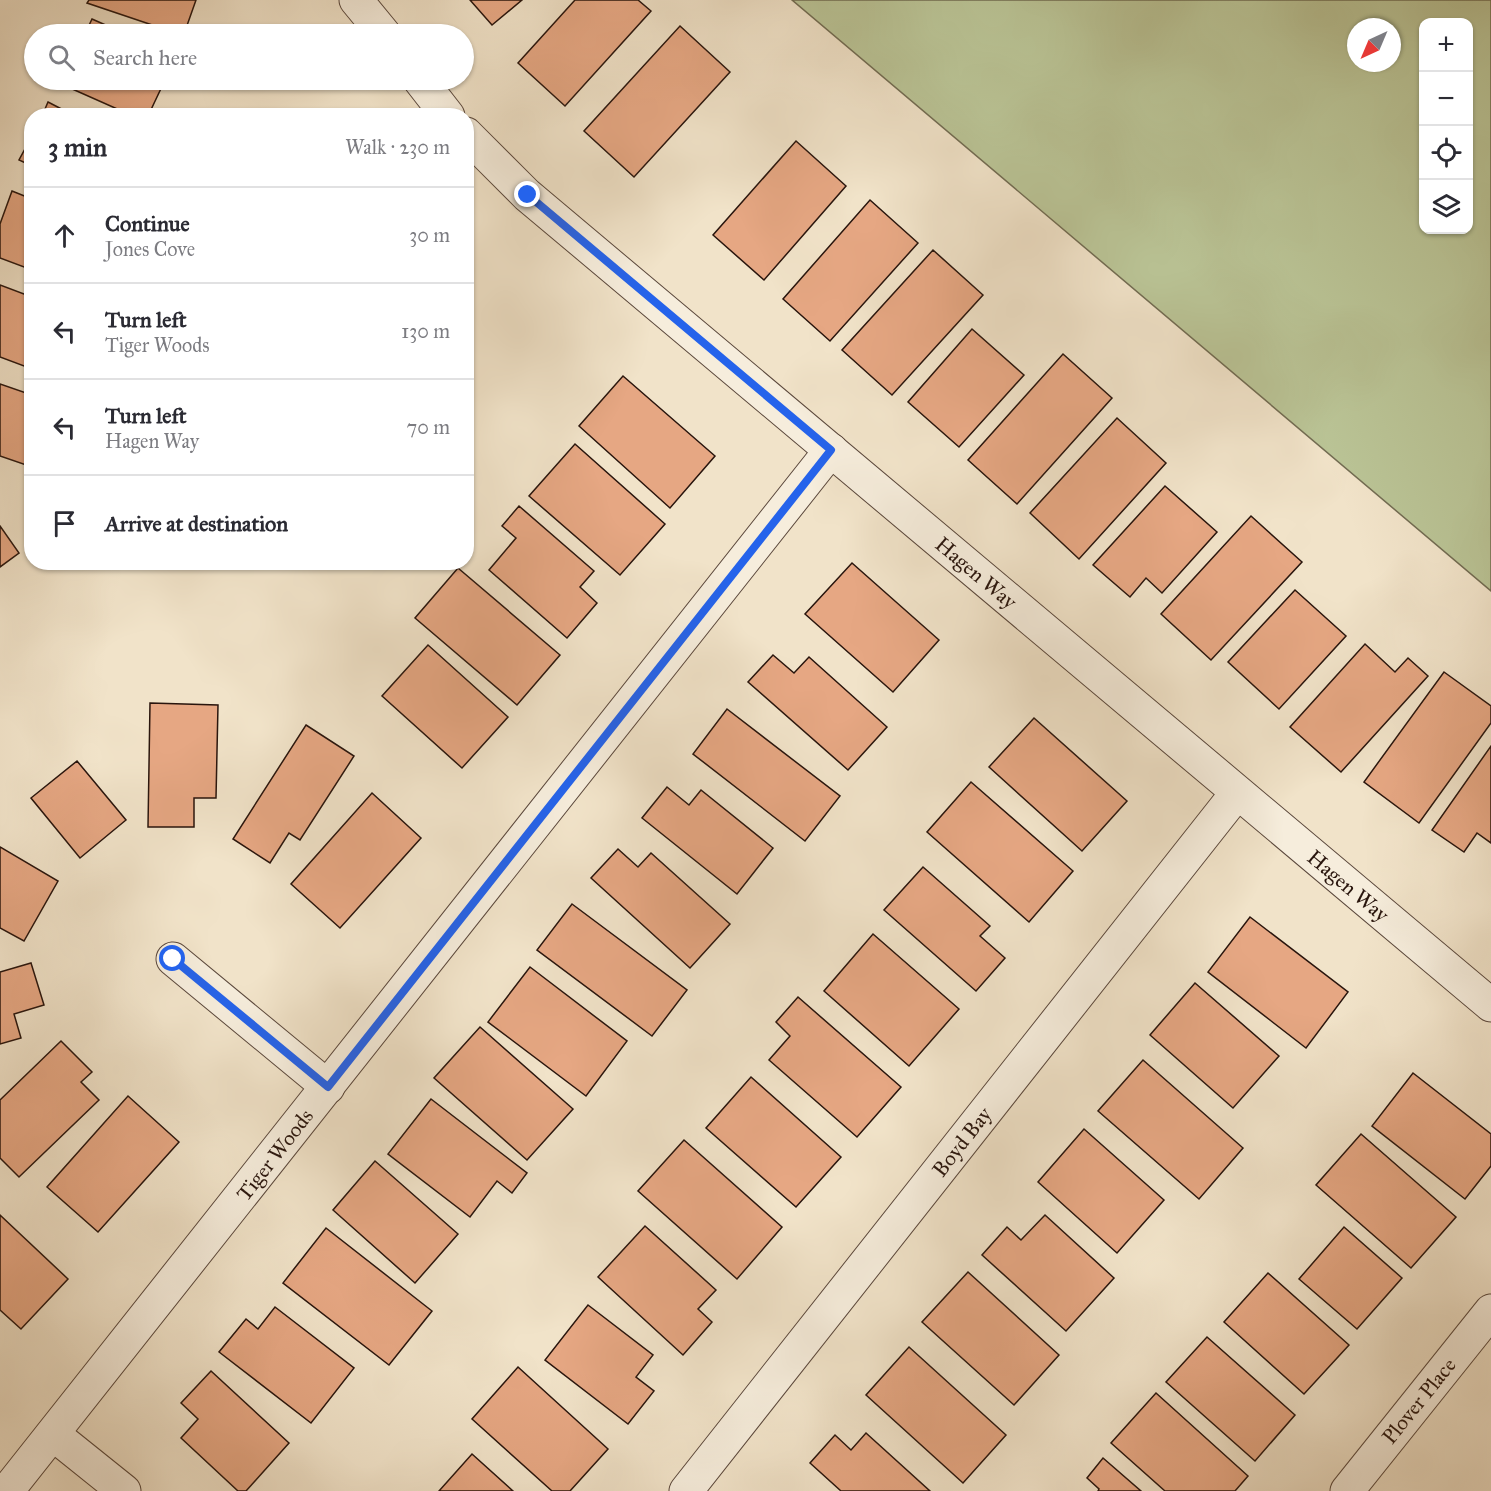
<!DOCTYPE html>
<meta charset="utf-8">
<style>
body{margin:0;font-family:"IM FELL Great Primer",serif;background:#f2f2f3;color:#2b2b33}
.controls{position:absolute;right:18px;top:18px;display:grid;overflow:hidden;border-radius:12px;box-shadow:0 2px 4px #0004}
.controls button{width:54px;height:54px;display:grid;place-items:center;padding:0;border:0;border-bottom:2px solid #e1e1e2;background:#fff;color:#2b2b33;font:30px sans-serif}
.compass{position:absolute;left:1347px;top:18px;width:54px;height:54px;border-radius:50%;background:#fff;box-shadow:0 2px 4px #0004;rotate:224deg}
.stop{position:absolute;width:18px;height:18px;margin:-14px;border:4px solid #2563eb;border-radius:50%;background:#fff}
.stop.end{background:#2563eb;border-color:#fff;box-shadow:0 2px 6px #0008}
.list{margin:0;padding:0;list-style:none}
h2{display:flex;justify-content:space-between;align-items:center;height:78px;margin:0;padding:0 24px;font-size:26px}
h2 small{font-size:20px;font-weight:400;color:#7c7c81}
.list li{display:grid;grid-template-columns:39px 1fr auto;gap:18px;align-items:center;box-sizing:border-box;height:96px;padding:0 24px;border-top:2px solid #e1e1e2}
.list b{display:block;font-size:22px;white-space:nowrap}
.list p{margin:0;font-size:20px;white-space:nowrap;color:#7c7c81}
.list em{font-size:20px;font-style:normal;color:#7c7c81}
.icon{flex:none;width:33px;height:33px;fill:none;stroke:currentColor;stroke-width:2;stroke-linecap:round;stroke-linejoin:round}
.map{position:relative;flex:none;width:1491px;height:1491px;overflow:hidden}
.search{position:absolute;background:#fff;box-shadow:0 2px 4px #0004;left:24px;top:24px;width:450px;height:66px;display:flex;align-items:center;gap:15px;box-sizing:border-box;padding:0 21px;border-radius:33px;color:#7c7c81;font-size:22px}
.panel{position:absolute;background:#fff;box-shadow:0 2px 4px #0004;left:24px;top:108px;width:450px;height:462px;border-radius:24px}
.map>svg:first-child{display:block}
.green{fill:#bac496;stroke:#726c52;stroke-width:1.5;fill-rule:evenodd}
.building{fill:#e6a783;stroke:#29150d;stroke-width:1.5}
.lines{fill:none;stroke-linecap:round;stroke-linejoin:round}
.street-casing{stroke:#5b483c;stroke-width:35}
.street{stroke:#f6eddc;stroke-width:33}
.route{stroke:#2563eb;stroke-width:8}
.labels{text-anchor:middle;stroke-width:4.5;stroke-linejoin:round;paint-order:stroke}
.street-label{font-size:21px;fill:#29150d;stroke:#f6eddc}
</style>
<div class="map">
<svg width="1491" height="1491" viewBox="0 0 1491 1491">
<rect width="100%" height="100%" fill="#f1e3c9"/>
<filter id="stains"><feTurbulence type="fractalNoise" baseFrequency=".00333" numOctaves="4"/><feColorMatrix values="0 0 0 0 .2 0 0 0 0 .09 0 0 0 0 .02 0 0 0 .5 -.17"/></filter>
<radialGradient id="worn" r=".72"><stop offset=".6" stop-color="#630" stop-opacity="0"/><stop offset="1" stop-color="#630" stop-opacity=".3"/></radialGradient>
<path class="green" d="M792,0H1491V591ZM1468,22V230H1424V22ZM1356,27H1392V63H1356Z"/>
<g class="building">
<polygon points="89,0 196,0 184,34 179,34 87,3"/>
<polygon points="470,0 522,0 492,25"/>
<polygon points="575,0 638,0 651,11 565,106 518,63"/>
<polygon points="92,19 126,34 85,34"/>
<polygon points="680,26 730,72 634,177 584,131"/>
<polygon points="52,80 165,80 148,116 133,116"/>
<polygon points="48,102 75,116 42,116"/>
<polygon points="32,136 32,166 19,160"/>
<polygon points="796,141 846,186 764,280 713,235"/>
<polygon points="12,191 32,199 32,270 0,258 0,224"/>
<polygon points="870,200 918,243 830,341 783,299"/>
<polygon points="933,250 983,295 892,395 842,350"/>
<polygon points="0,285 32,297 32,369 0,357"/>
<polygon points="972,329 1024,375 959,447 908,402"/>
<polygon points="1063,354 1112,398 1017,504 968,460"/>
<polygon points="623,376 715,456 670,508 579,426"/>
<polygon points="0,384 32,395 32,467 0,456"/>
<polygon points="1117,418 1166,463 1079,559 1030,513"/>
<polygon points="575,444 665,524 620,575 529,496"/>
<polygon points="1165,486 1217,532 1162,593 1146,578 1130,597 1093,565"/>
<polygon points="519,506 594,571 580,587 597,603 567,638 489,570 516,538 502,526"/>
<polygon points="1251,516 1302,562 1211,660 1161,614"/>
<polygon points="0,526 19,553 0,567"/>
<polygon points="852,563 939,640 893,692 805,614"/>
<polygon points="458,568 560,655 517,705 415,618"/>
<polygon points="1295,590 1346,636 1279,709 1228,662"/>
<polygon points="1365,644 1395,672 1408,658 1428,676 1341,772 1290,727"/>
<polygon points="428,645 508,717 462,768 382,696"/>
<polygon points="773,655 794,673 809,657 887,727 848,770 748,682"/>
<polygon points="1444,672 1491,706 1491,723 1419,823 1364,782"/>
<polygon points="150,703 218,705 216,798 194,798 194,827 148,827"/>
<polygon points="727,709 840,796 805,841 693,754"/>
<polygon points="1034,718 1127,801 1082,851 989,767"/>
<polygon points="306,725 354,756 300,840 289,833 270,863 233,839"/>
<polygon points="1491,746 1491,843 1477,833 1464,852 1432,830"/>
<polygon points="77,761 126,820 80,858 31,798"/>
<polygon points="971,782 1073,871 1029,922 927,832"/>
<polygon points="667,787 689,805 701,790 773,848 737,894 642,818"/>
<polygon points="372,793 421,838 340,928 291,884"/>
<polygon points="0,847 58,881 24,941 0,928"/>
<polygon points="618,849 638,867 651,853 730,924 690,968 591,878"/>
<polygon points="923,867 990,926 980,936 1005,958 976,991 884,910"/>
<polygon points="572,904 687,990 652,1036 537,950"/>
<polygon points="1250,917 1348,992 1306,1048 1208,972"/>
<polygon points="873,934 959,1009 909,1066 824,991"/>
<polygon points="31,963 44,1005 14,1014 21,1038 0,1044 0,972"/>
<polygon points="530,967 627,1041 586,1096 488,1022"/>
<polygon points="1195,983 1279,1056 1233,1108 1150,1035"/>
<polygon points="798,997 901,1087 857,1137 769,1060 790,1036 776,1022"/>
<polygon points="480,1027 573,1109 527,1160 434,1078"/>
<polygon points="61,1041 92,1072 81,1082 99,1100 19,1177 0,1158 0,1100"/>
<polygon points="1143,1060 1243,1148 1199,1199 1098,1111"/>
<polygon points="1413,1073 1491,1134 1491,1166 1465,1199 1372,1126"/>
<polygon points="751,1077 841,1157 796,1207 706,1128"/>
<polygon points="128,1096 179,1142 98,1232 47,1187"/>
<polygon points="431,1099 527,1173 512,1193 497,1181 470,1217 388,1154"/>
<polygon points="1084,1129 1164,1200 1117,1253 1038,1182"/>
<polygon points="1361,1134 1456,1217 1411,1268 1316,1185"/>
<polygon points="684,1140 782,1227 737,1279 638,1191"/>
<polygon points="375,1161 458,1234 415,1283 333,1210"/>
<polygon points="0,1215 68,1279 21,1329 0,1310"/>
<polygon points="1045,1215 1114,1278 1066,1331 982,1255 1007,1227 1021,1240"/>
<polygon points="645,1226 716,1290 698,1309 712,1322 683,1355 598,1277"/>
<polygon points="1344,1227 1402,1278 1357,1329 1299,1279"/>
<polygon points="326,1228 432,1311 389,1365 283,1283"/>
<polygon points="968,1272 1059,1355 1014,1405 922,1322"/>
<polygon points="1268,1273 1349,1345 1304,1394 1224,1322"/>
<polygon points="588,1305 653,1355 636,1377 654,1391 628,1424 545,1360"/>
<polygon points="275,1307 354,1368 311,1423 219,1352 246,1319 258,1329"/>
<polygon points="1207,1337 1295,1415 1255,1461 1166,1382"/>
<polygon points="909,1347 1006,1435 963,1483 866,1395"/>
<polygon points="518,1367 608,1449 570,1491 552,1491 472,1419"/>
<polygon points="211,1371 289,1443 246,1491 238,1491 181,1438 198,1419 181,1403"/>
<polygon points="1156,1393 1248,1476 1235,1491 1165,1491 1111,1443"/>
<polygon points="866,1433 930,1491 841,1491 810,1463 835,1435 851,1450"/>
<polygon points="472,1454 513,1491 439,1491"/>
<polygon points="1103,1458 1141,1491 1098,1491 1099,1489 1087,1478"/>
</g>
<g class="lines">
<defs>
<g id="street">
<polyline points="356,0 384,34"/>
<polyline points="420,80 448,116"/>
<polyline points="466,134 527,195 1491,1005"/>
<polyline points="173,959 328,1087"/>
<polyline points="53,1434 124,1491"/>
<polyline points="7,1491 831,450"/>
<polyline points="686,1491 1237,793"/>
<polyline points="1347,1491 1491,1311"/>
</g>
</defs>
<use href="#street" class="street-casing"/>
<use href="#street" class="street"/>
</g>
<g class="lines">
<polyline class="route" points="173,959 328,1087 831,450 528,195"/>
</g>
<g class="labels">
<g class="street-label">
<text transform="translate(976 573) rotate(40)" y="7">Hagen Way</text>
<text transform="translate(1348 886) rotate(40)" y="7">Hagen Way</text>
<text transform="translate(962 1142) rotate(-52)" y="7">Boyd Bay</text>
<text transform="translate(275 1155) rotate(-52)" y="7">Tiger Woods</text>
<text transform="translate(1419 1401) rotate(-51)" y="7">Plover Place</text>
</g>
</g>
<rect width="100%" height="100%" filter="url(#stains)"/>
<rect width="100%" height="100%" fill="url(#worn)"/>
</svg>
<div class="controls">
<button>+</button>
<button>−</button>
<button><svg class="icon" aria-label="locate" viewBox="0 0 24 24"><circle cx="12" cy="12" r="6"/><path d="M12 2v4M12 18v4M2 12h4M18 12h4"/></svg></button>
<button><svg class="icon" aria-label="layers" viewBox="0 0 24 24"><path d="M12 4l9 5-9 5-9-5zM3 14l9 5 9-5"/></svg></button>
</div>
<svg class="compass" viewBox="-18 -18 36 36"><path d="M0-13l5 13h-10z" fill="#e53935"/><path d="M0 13l5-13h-10z" fill="#7c7c81"/></svg>
<div class="stop" style="left:173px;top:959px"></div>
<div class="stop end" style="left:528px;top:195px"></div>
<div class="search"><svg class="icon" aria-label="search" viewBox="0 0 24 24"><circle cx="10" cy="10" r="6"/><path d="M15 15l6 6"/></svg>Search here</div>
<section class="panel">
<h2>3 min<small>Walk · 230 m</small></h2>
<ul class="list">
<li><svg class="icon" aria-label="ahead" viewBox="0 0 24 24"><path d="M12 20V5M6 11l6-6 6 6"/></svg><div><b>Continue</b><p>Jones Cove</p></div><em>30 m</em></li>
<li><svg class="icon" aria-label="left" viewBox="0 0 24 24"><path d="M17 20v-9H6M10 6l-5 5 5 5"/></svg><div><b>Turn left</b><p>Tiger Woods</p></div><em>130 m</em></li>
<li><svg class="icon" aria-label="left" viewBox="0 0 24 24"><path d="M17 20v-9H6M10 6l-5 5 5 5"/></svg><div><b>Turn left</b><p>Hagen Way</p></div><em>70 m</em></li>
<li><svg class="icon" aria-label="arrive" viewBox="0 0 24 24"><path d="M6 21V4h12l-3 4 3 4H6"/></svg><div><b>Arrive at destination</b></div></li>
</ul>
</section>
</div>
